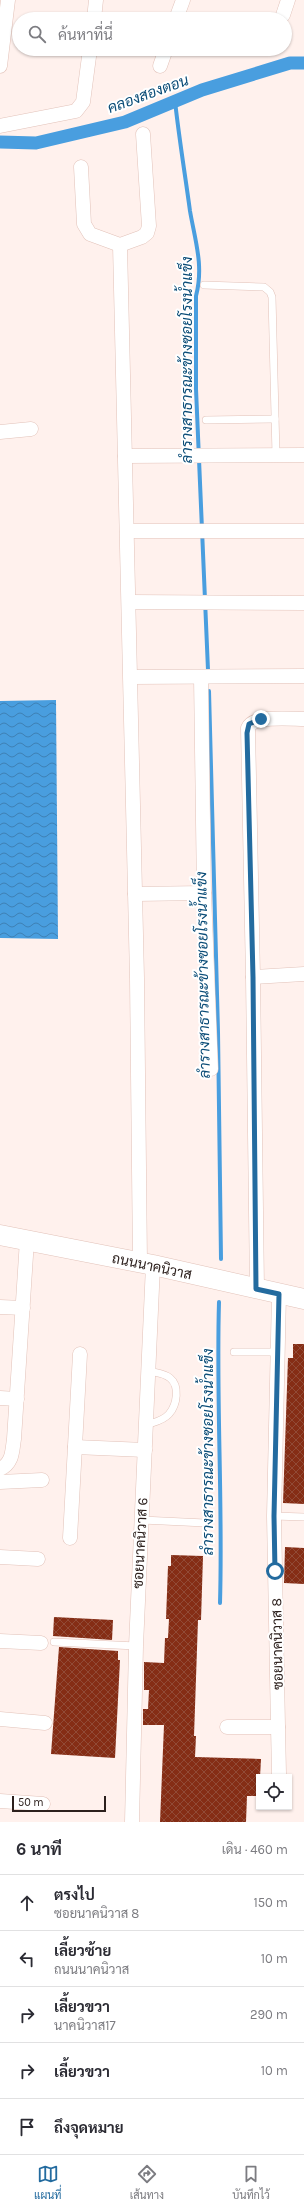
<!DOCTYPE html>
<html lang="th">
<meta charset="utf-8">
<style>
body{margin:0;font-family:Karla,Sarabun,sans-serif;background:#f7f7f7;color:#2b2b33}
.controls{position:absolute;right:12px;bottom:12px;display:grid;overflow:hidden;border-radius:0px;box-shadow:0 1px 3px #0004}
.controls button{width:36px;height:36px;display:grid;place-items:center;padding:0;border:0;border-bottom:1px solid #e1e1e2;background:#fff;color:#2b2b33;font:20px sans-serif}
.scale{position:absolute;left:12px;bottom:10px;width:94px;box-sizing:border-box;padding-left:4px;border:2px solid #2c201d;border-top:0;font-size:11px;line-height:14px;white-space:nowrap;color:#2c201d;-webkit-text-stroke:3px #fff;paint-order:stroke}
.stop{position:absolute;width:12px;height:12px;margin:-9px;border:3px solid #236b9f;border-radius:50%;background:#fff}
.stop.end{background:#236b9f;border-color:#fff;box-shadow:0 1px 4px #0008}
.list{margin:0;padding:0;list-style:none}
h2{display:flex;justify-content:space-between;align-items:center;height:52px;margin:0;padding:0 16px;font-size:17px}
h2 small{font-size:13px;font-weight:400;color:#7c7c81}
.list li{display:grid;grid-template-columns:26px 1fr auto;gap:12px;align-items:center;box-sizing:border-box;height:56px;padding:0 16px;border-top:1px solid #e1e1e2}
.list b{display:block;font-size:15px;white-space:nowrap}
.list p{margin:0;font-size:13px;white-space:nowrap;color:#7c7c81}
.list em{font-size:13px;font-style:normal;color:#7c7c81}
.icon{flex:none;width:22px;height:22px;fill:none;stroke:currentColor;stroke-width:2;stroke-linecap:round;stroke-linejoin:round}
.map{position:relative;flex:none;width:304px;height:1822px;overflow:hidden}
.search{position:absolute;background:#fff;box-shadow:0 1px 3px #0004;left:12px;right:12px;top:12px;height:44px;display:flex;align-items:center;gap:10px;box-sizing:border-box;padding:0 14px;border-radius:22px;color:#7c7c81;font-size:15px}
.sheet{height:332px;background:#fff}
nav{display:flex;justify-content:space-around;align-items:center;box-sizing:border-box;height:56px;border-top:1px solid #e1e1e2;background:#fff;font-size:11px;color:#7c7c81}
nav a{display:grid;justify-items:center;gap:2px}
nav .on{color:#236b9f}
.map>svg:first-child{display:block}
.water{fill:url(#water-waves)}
.lines{fill:none;stroke-linecap:round;stroke-linejoin:round}
.stream{stroke:#499edf;stroke-width:4}
.canal{stroke:#499edf;stroke-width:13}
.building{fill:url(#building-cross-hatch)}
.service-casing{stroke:#e2c2b9;stroke-width:8}
.minor-casing{stroke:#e2c2b9;stroke-width:15}
.secondary-casing{stroke:#e2c2b9;stroke-width:21}
.service{stroke:#fff;stroke-width:7}
.minor{stroke:#fff;stroke-width:14}
.secondary{stroke:#fff;stroke-width:20}
.route{stroke:#236b9f;stroke-width:5}
.labels{text-anchor:middle;stroke-width:4;stroke-linejoin:round;paint-order:stroke}
.street-label{font-size:14px;fill:#2c201d;stroke:#fff}
.water-label{font-size:15px;font-style:italic;fill:#0a4c77;stroke:#fff}
</style>
<div class="map">
<svg width="304" height="1822" viewBox="0 0 304 1822">
<defs>
<pattern id="water-waves" width="16" height="10" patternUnits="userSpaceOnUse"><rect width="16" height="10" fill="#499edf"/><path d="M0 5q4-4 8 0t8 0" fill="none" stroke="#3d80b4"/></pattern>
<pattern id="building-cross-hatch" width="8" height="8" patternUnits="userSpaceOnUse"><rect width="8" height="8" fill="#852d15"/><path d="M0 0l8 8M0 8l8-8" fill="none" stroke="#914a36"/></pattern>
</defs>
<rect width="100%" height="100%" fill="#fff1ed"/>
<polygon class="water" points="56,700 58,939 0,938 0,701"/>
<g class="lines">
<g class="stream">
<path d="M175,101C179,138 185,174 190,211C195,240 204,266 196,296V389L208,670"/>
<polyline points="209,691 218,1032 221,1259"/>
<path d="M219,1302C216,1402 223,1502 220,1603"/>
</g>
<polyline class="canal" points="0,142 36,143 125,122 202,90 290,63 304,63"/>
</g>
<g class="building">
<polygon points="293,1344 304,1344 304,1504 283,1503 288,1358 293,1358"/>
<polygon points="285,1547 304,1548 304,1584 284,1583"/>
<polygon points="171,1555 203,1556 201,1620 198,1620 194,1736 196,1736 195,1757 261,1759 259,1796 247,1796 246,1822 160,1822 164,1725 143,1725 143,1709 148,1709 149,1690 144,1690 144,1662 164,1663 165,1638 168,1638 169,1619 166,1619 168,1566 171,1566"/>
<polygon points="54,1617 113,1620 112,1640 53,1636"/>
<polygon points="59,1647 118,1651 118,1660 120,1660 115,1758 51,1754"/>
</g>
<g class="lines">
<defs>
<g id="service">
<polyline points="204,285 264,287 270,292 272,297 276,455"/>
<polyline points="206,420 275,419"/>
<polyline points="234,1352 278,1352"/>
<path d="M146,1425C154,1422 163,1421 169,1414C177,1405 180,1386 170,1378C164,1373 156,1373 149,1371"/>
<polyline points="274,1516 304,1517"/>
<polyline points="142,1520 205,1523"/>
<polyline points="54,1642 136,1646"/>
</g>
<g id="minor">
<polyline points="283,15 288,0"/>
<polyline points="94,19 96,0"/>
<polyline points="176,19 183,0"/>
<polyline points="0,66 8,0"/>
<polyline points="160,66 166,49"/>
<polyline points="0,126 76,111 83,102 90,49"/>
<polyline points="81,167 84,224 90,234 120,245 142,237 147,233 149,226 143,134"/>
<polyline points="120,245 137,978 140,1263"/>
<polyline points="0,432 31,429"/>
<polyline points="125,456 304,455"/>
<polyline points="127,531 304,531"/>
<polyline points="129,602 304,603"/>
<polyline points="131,677 304,676"/>
<polyline points="201,677 204,893 211,1069"/>
<polyline points="135,894 204,893"/>
<polyline points="253,977 304,974"/>
<path d="M257,1289L253,977L248,728C253,715 291,719 304,719"/>
<polyline points="0,1307 23,1308"/>
<polyline points="0,1398 17,1399"/>
<polyline points="75,1447 145,1450"/>
<path d="M0,1469C13,1463 12,1451 14,1439L27,1240"/>
<polyline points="0,1482 42,1480"/>
<polyline points="70,1538 80,1354"/>
<polyline points="0,1557 38,1559"/>
<polyline points="0,1641 41,1643"/>
<polyline points="0,1719 45,1723"/>
<polyline points="227,1727 278,1727 274,1516 279,1294"/>
<polyline points="278,1727 279,1774"/>
<polyline points="0,1801 43,1804"/>
<polyline points="132,1822 136,1646 153,1265"/>
</g>
<polyline id="secondary" points="0,1235 153,1265 304,1299"/>
</defs>
<use href="#service" class="service-casing"/>
<use href="#minor" class="minor-casing"/>
<use href="#secondary" class="secondary-casing"/>
<use href="#service" class="service"/>
<use href="#minor" class="minor"/>
<use href="#secondary" class="secondary"/>
</g>
<g class="lines">
<polyline class="route" points="261,719 249,724 247,733 253,977 256,1289 279,1294 274,1516 275,1571"/>
</g>
<g class="labels">
<g class="street-label">
<text transform="translate(152 1266) rotate(12)" y="5">ถนนนาคนิวาส</text>
<text transform="translate(140 1543) rotate(-87)" y="5">ซอยนาคนิวาส 6</text>
<text transform="translate(277 1644) rotate(-91)" y="5">ซอยนาคนิวาส 8</text>
</g>
<g class="water-label">
<text transform="translate(148 94) rotate(-20)" y="5">คลองสองตอน</text>
<text transform="translate(187 360) rotate(-90)" y="5">ลำรางสาธารณะข้างซอยโรงน้ำแข็ง</text>
<text transform="translate(203 975) rotate(-91)" y="5">ลำรางสาธารณะข้างซอยโรงน้ำแข็ง</text>
<text transform="translate(208 1452) rotate(-90)" y="5">ลำรางสาธารณะข้างซอยโรงน้ำแข็ง</text>
</g>
</g>
</svg>
<div class="controls">
<button><svg class="icon" aria-label="locate" viewBox="0 0 24 24"><circle cx="12" cy="12" r="6"/><path d="M12 2v4M12 18v4M2 12h4M18 12h4"/></svg></button>
</div>
<div class="scale">50 m</div>
<div class="stop" style="left:275px;top:1571px"></div>
<div class="stop end" style="left:261px;top:719px"></div>
<div class="search"><svg class="icon" aria-label="search" viewBox="0 0 24 24"><circle cx="10" cy="10" r="6"/><path d="M15 15l6 6"/></svg>ค้นหาที่นี่</div>
</div>
<section class="sheet">
<h2>6 นาที<small>เดิน · 460 m</small></h2>
<ul class="list">
<li><svg class="icon" aria-label="ahead" viewBox="0 0 24 24"><path d="M12 20V5M6 11l6-6 6 6"/></svg><div><b>ตรงไป</b><p>ซอยนาคนิวาส 8</p></div><em>150 m</em></li>
<li><svg class="icon" aria-label="left" viewBox="0 0 24 24"><path d="M17 20v-9H6M10 6l-5 5 5 5"/></svg><div><b>เลี้ยวซ้าย</b><p>ถนนนาคนิวาส</p></div><em>10 m</em></li>
<li><svg class="icon" aria-label="right" viewBox="0 0 24 24"><path d="M7 20v-9h11M14 6l5 5-5 5"/></svg><div><b>เลี้ยวขวา</b><p>นาคนิวาส17</p></div><em>290 m</em></li>
<li><svg class="icon" aria-label="right" viewBox="0 0 24 24"><path d="M7 20v-9h11M14 6l5 5-5 5"/></svg><div><b>เลี้ยวขวา</b></div><em>10 m</em></li>
<li><svg class="icon" aria-label="arrive" viewBox="0 0 24 24"><path d="M6 21V4h12l-3 4 3 4H6"/></svg><div><b>ถึงจุดหมาย</b></div></li>
</ul>
</section>
<nav>
<a class="on"><svg class="icon" aria-label="map" viewBox="0 0 24 24"><path d="M3 6l6-2 6 2 6-2v14l-6 2-6-2-6 2zM9 4v14M15 6v14"/></svg>แผนที่</a>
<a><svg class="icon" aria-label="directions" viewBox="0 0 24 24"><path d="M12 3l9 9-9 9-9-9zM9 14v-3h6M13 9l2 2-2 2"/></svg>เส้นทาง</a>
<a><svg class="icon" aria-label="saved" viewBox="0 0 24 24"><path d="M7 4h10v16l-5-4-5 4z"/></svg>บันทึกไว้</a>
</nav>
